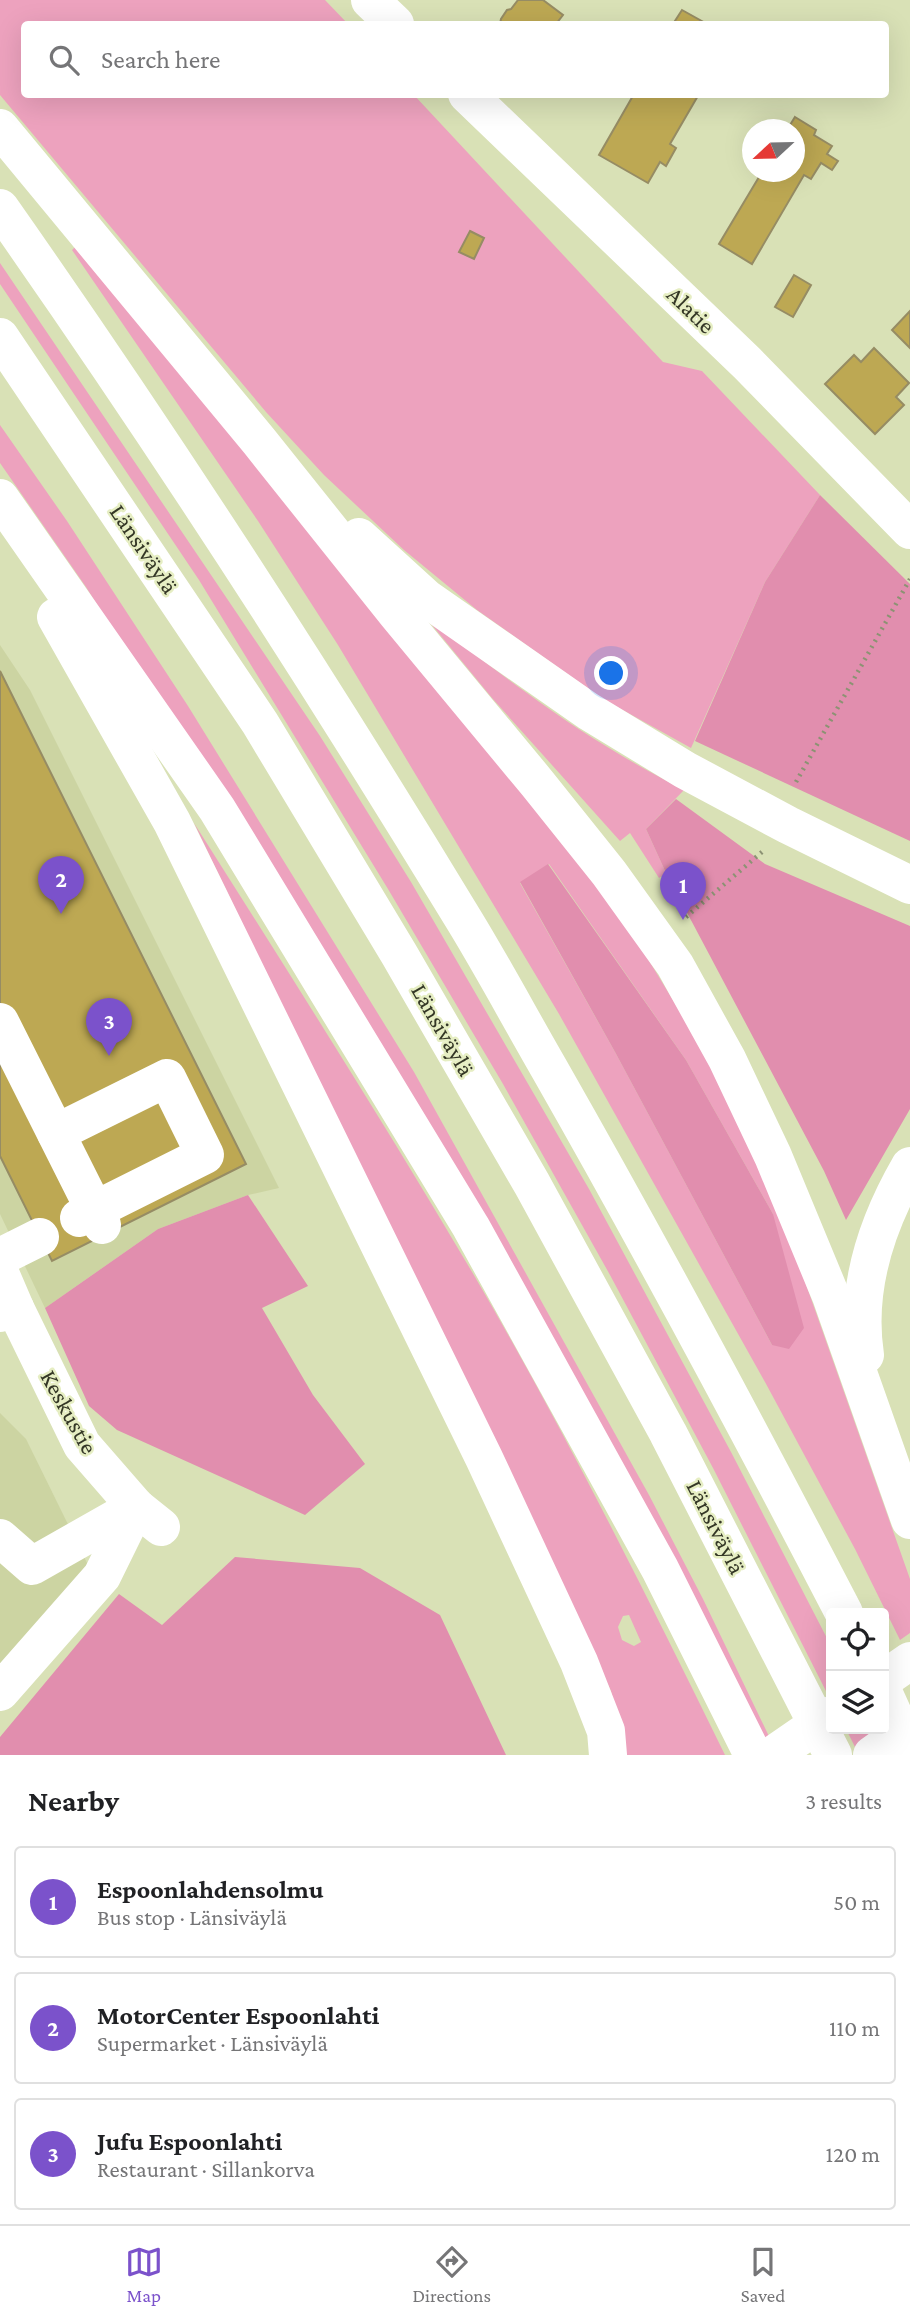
<!DOCTYPE html>
<meta charset="utf-8">
<style>
body{margin:0;font-family:"Crimson Pro",serif;background:#f2f2f2;color:#202124}
.controls{position:absolute;right:21px;bottom:21px;display:grid;overflow:hidden;border-radius:7px;box-shadow:0 7px 28px #0002}
.controls button{width:63px;height:63px;display:grid;place-items:center;padding:0;border:0;border-bottom:2px solid #e0e0e0;background:#fff;color:#202124;font:35px sans-serif}
.compass{position:absolute;left:742px;top:119px;width:63px;height:63px;border-radius:50%;background:#fff;box-shadow:0 7px 28px #0002;rotate:248deg}
.you{position:absolute;left:612px;top:674px;width:24px;height:24px;margin:-18px;border:5px solid #fff;border-radius:50%;background:#1a73e8;box-shadow:0 0 0 10px #1a73e833}
.badge{display:grid;place-items:center;width:46px;height:46px;border-radius:50%;background:#7b52cb;color:#fff;font-size:23px;font-weight:700}
.pin{position:absolute;translate:-50% -58px;filter:drop-shadow(0 2px 4px #0008)}
.pin::after{content:'';position:absolute;top:37px;width:24px;height:21px;background:inherit;clip-path:polygon(0 0,100% 0,50% 100%)}
.list{margin:0;padding:0;list-style:none}
h2{display:flex;justify-content:space-between;align-items:center;height:91px;margin:0;padding:0 28px;font-size:30px}
h2 small{font-size:23px;font-weight:400;color:#757577}
.list li{display:grid;grid-template-columns:46px 1fr auto;gap:21px;align-items:center;box-sizing:border-box;height:112px;margin:0 14px 14px;padding:0 14px;border:2px solid #e0e0e0;border-radius:7px}
.list b{display:block;font-size:26px;white-space:nowrap}
.list p{margin:0;font-size:23px;white-space:nowrap;color:#757577}
.list em{font-size:23px;font-style:normal;color:#757577}
.icon{flex:none;width:38px;height:38px;fill:none;stroke:currentColor;stroke-width:2;stroke-linecap:round;stroke-linejoin:round}
.map{position:relative;flex:none;width:910px;height:1755px;overflow:hidden}
.search{position:absolute;background:#fff;box-shadow:0 7px 28px #0002;left:21px;right:21px;top:21px;height:77px;display:flex;align-items:center;gap:18px;box-sizing:border-box;padding:0 24px;border-radius:7px;color:#757577;font-size:26px}
.sheet{height:469px;background:#fff}
nav{display:flex;justify-content:space-around;align-items:center;box-sizing:border-box;height:98px;border-top:2px solid #e0e0e0;background:#fff;font-size:19px;color:#757577}
nav a{display:grid;justify-items:center;gap:4px}
nav .on{color:#7b52cb}
.map>svg:first-child{display:block}
.built{fill:#ccd4a2}
.green{fill:#eda2be;fill-rule:evenodd}
.forest{fill:#e18eae}
.building{fill:#bda853;stroke:#968c64;stroke-width:2}
.lines{fill:none;stroke-linecap:round;stroke-linejoin:round}
.path{stroke:#8c9273;stroke-width:4.5;stroke-dasharray:2 5;stroke-linecap:butt}
.minor{stroke:#fff;stroke-width:38}
.major{stroke:#fff;stroke-width:38}
.highway{stroke:#fff;stroke-width:38}
.labels{text-anchor:middle;stroke-width:5;stroke-linejoin:round;paint-order:stroke}
.street-label{font-size:24px;fill:#343726;stroke:#e6eec3}
</style>
<div class="map">
<svg width="910" height="1755" viewBox="0 0 910 1755">
<rect width="100%" height="100%" fill="#d9e1b6"/>
<g class="built">
<polygon points="0,645 30,690 279,1188 248,1195 158,1229 45,1308 0,1214"/>
<polygon points="0,1413 26,1439 91,1571 0,1674"/>
</g>
<g class="green">
<polygon points="0,0 325,0 348,24 24,24 24,94 414,95 663,362 702,371 820,495 765,582 691,748 603,699 477,610 404,550 324,475 266,412 0,95"/>
<path d="M75,247L345,572L628,926L705,1053L784,1222L910,1579V1633L900,1640L855,1549L765,1382L559,1014L338,645L258,521L72,250ZM549,864L686,1060L773,1214L772,1345L615,1052L520,883Z"/>
<polygon points="0,263 320,736 411,882 589,1189 731,1452 831,1646 831,1701 713,1468 610,1275 503,1084 388,889 199,580 0,284"/>
<polygon points="0,425 67,521 188,706 414,1072 649,1495 703,1599 778,1755 764,1755 129,656 86,587 0,463"/>
<path d="M427,619C461,643 493,669 527,693C576,729 629,762 684,790L646,829L666,873L659,878L630,833L620,841L492,698Z"/>
<path d="M194,823C289,973 385,1124 475,1277C566,1433 646,1594 725,1755H625L611,1691ZM629,1615L641,1642L634,1646L622,1640L618,1627L623,1616Z"/>
<polygon points="846,1729 871,1729 883,1755 859,1755"/>
</g>
<g class="forest">
<polygon points="820,495 910,584 910,841 695,741 765,582"/>
<polygon points="676,799 765,864 910,926 910,1109 846,1220 824,1171 666,873 646,829"/>
<polygon points="548,864 686,1060 773,1214 804,1328 789,1349 772,1345 615,1052 520,882"/>
<polygon points="248,1195 308,1286 262,1308 313,1395 365,1464 305,1515 117,1430 89,1406 45,1308 158,1229"/>
<polygon points="235,1557 360,1568 440,1615 506,1755 0,1755 0,1737 119,1594 162,1625"/>
</g>
<g class="building">
<polygon points="518,0 543,0 563,15 556,24 500,24 501,19 507,10 511,9"/>
<polygon points="682,10 707,24 673,24"/>
<polygon points="634,94 699,94 670,144 676,148 666,166 660,162 648,183 599,155"/>
<polygon points="795,117 816,130 814,135 832,146 827,154 838,161 832,170 821,163 811,179 804,175 752,264 719,244 762,172 794,172 794,130 787,130"/>
<polygon points="470,231 484,238 474,259 459,252"/>
<polygon points="794,275 811,285 793,317 775,307"/>
<polygon points="910,311 910,348 892,330"/>
<polygon points="874,348 909,383 896,397 904,405 875,434 825,384 854,355 861,362"/>
<polygon points="0,671 246,1164 52,1261 0,1156"/>
</g>
<g class="lines">
<g class="path">
<polyline points="796,782 910,579"/>
<polyline points="686,917 762,852"/>
</g>
<g class="minor">
<polyline points="370,0 395,24"/>
<polyline points="467,94 747,363 910,530"/>
<polyline points="0,1022 102,1225"/>
<polyline points="56,1133 167,1078 205,1155 79,1218"/>
<polyline points="0,1257 40,1237"/>
<polyline points="0,1273 15,1308 0,1313"/>
<polyline points="15,1308 82,1445 136,1507 161,1527"/>
<polyline points="0,1538 32,1566 136,1507"/>
<polyline points="0,1692 102,1576 136,1507"/>
</g>
<g class="major">
<polyline points="884,1679 910,1661"/>
<polyline points="773,1755 831,1715"/>
<polyline points="872,1755 910,1728"/>
</g>
<g class="highway">
<polyline points="0,128 259,441 397,614 537,783 609,873 675,965 727,1059 773,1156 831,1296 910,1520"/>
<path d="M0,208C163,440 317,678 464,920C494,969 521,1020 550,1070C652,1249 749,1430 844,1613"/>
<polyline points="0,337 260,723 399,954 532,1184 668,1433 833,1755"/>
<polyline points="0,498 217,809 471,1227 660,1569 753,1755"/>
<polyline points="359,537 426,598 588,711 685,770 788,825 910,885"/>
<polyline points="56,617 172,822 484,1458 579,1662 606,1731 608,1755"/>
<path d="M865,1355C855,1289 877,1223 910,1166"/>
<polyline points="884,1694 910,1751"/>
</g>
</g>
<g class="labels">
<g class="street-label">
<text transform="translate(691 310) rotate(44)" y="8">Alatie</text>
<text transform="translate(144 549) rotate(56)" y="8">Länsiväylä</text>
<text transform="translate(443 1030) rotate(60)" y="8">Länsiväylä</text>
<text transform="translate(69 1412) rotate(61)" y="8">Keskustie</text>
<text transform="translate(716 1527) rotate(63)" y="8">Länsiväylä</text>
</g>
</g>
</svg>
<div class="controls">
<button><svg class="icon" aria-label="locate" viewBox="0 0 24 24"><circle cx="12" cy="12" r="6"/><path d="M12 2v4M12 18v4M2 12h4M18 12h4"/></svg></button>
<button><svg class="icon" aria-label="layers" viewBox="0 0 24 24"><path d="M12 4l9 5-9 5-9-5zM3 14l9 5 9-5"/></svg></button>
</div>
<svg class="compass" viewBox="-18 -18 36 36"><path d="M0-13l5 13h-10z" fill="#e53935"/><path d="M0 13l5-13h-10z" fill="#757577"/></svg>
<div class="you"></div>
<div class="pin badge" style="left:683px;top:920px">1</div>
<div class="pin badge" style="left:61px;top:914px">2</div>
<div class="pin badge" style="left:109px;top:1056px">3</div>
<div class="search"><svg class="icon" aria-label="search" viewBox="0 0 24 24"><circle cx="10" cy="10" r="6"/><path d="M15 15l6 6"/></svg>Search here</div>
</div>
<section class="sheet">
<h2>Nearby<small>3 results</small></h2>
<ul class="list">
<li><span class="badge">1</span><div><b>Espoonlahdensolmu</b><p>Bus stop · Länsiväylä</p></div><em>50 m</em></li>
<li><span class="badge">2</span><div><b>MotorCenter Espoonlahti</b><p>Supermarket · Länsiväylä</p></div><em>110 m</em></li>
<li><span class="badge">3</span><div><b>Jufu Espoonlahti</b><p>Restaurant · Sillankorva</p></div><em>120 m</em></li>
</ul>
</section>
<nav>
<a class="on"><svg class="icon" aria-label="map" viewBox="0 0 24 24"><path d="M3 6l6-2 6 2 6-2v14l-6 2-6-2-6 2zM9 4v14M15 6v14"/></svg>Map</a>
<a><svg class="icon" aria-label="directions" viewBox="0 0 24 24"><path d="M12 3l9 9-9 9-9-9zM9 14v-3h6M13 9l2 2-2 2"/></svg>Directions</a>
<a><svg class="icon" aria-label="saved" viewBox="0 0 24 24"><path d="M7 4h10v16l-5-4-5 4z"/></svg>Saved</a>
</nav>
